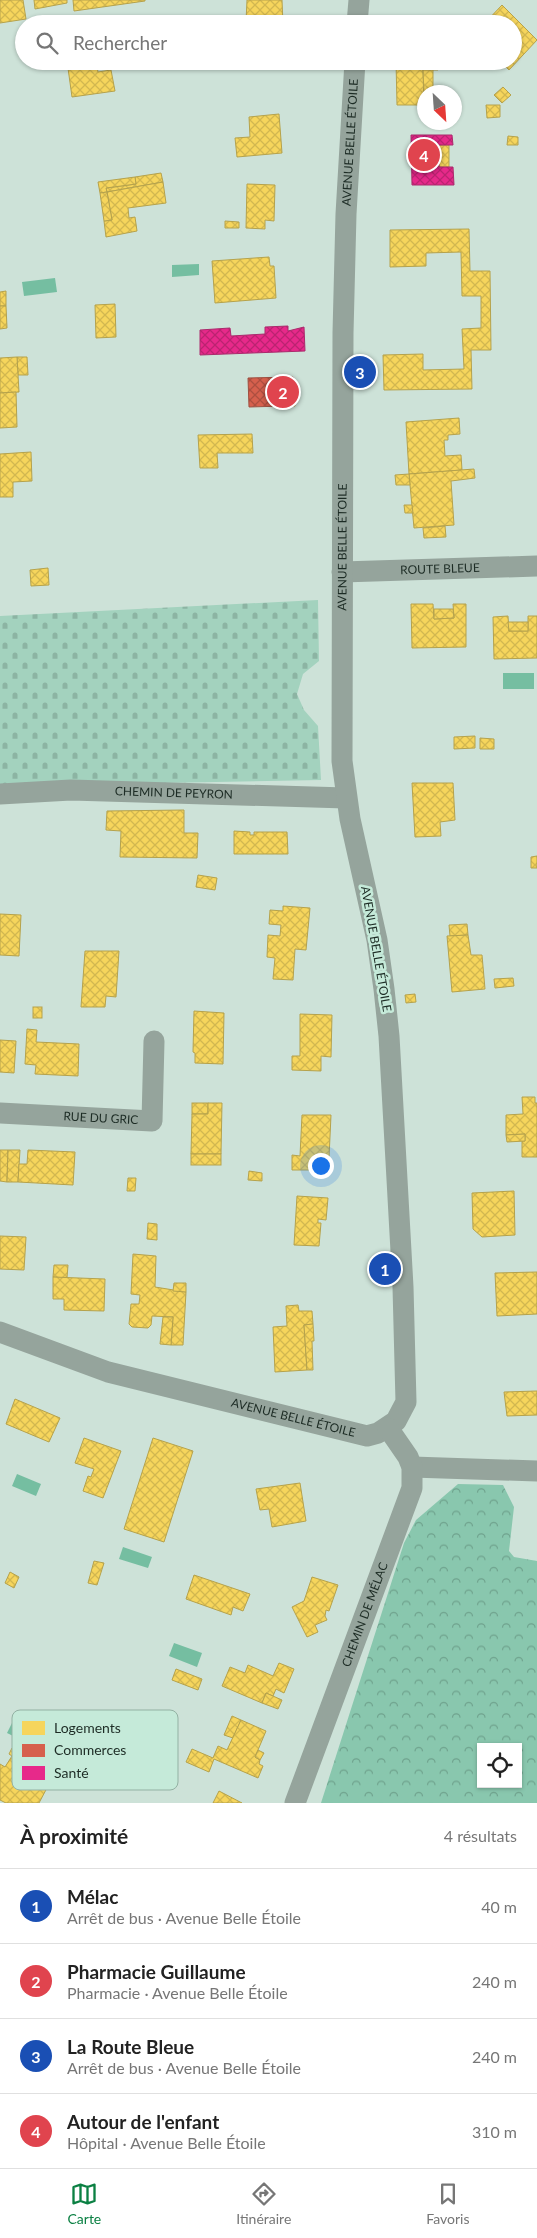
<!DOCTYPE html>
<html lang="fr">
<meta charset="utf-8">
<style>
body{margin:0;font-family:Lato,sans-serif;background:#f2f2f2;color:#222}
.controls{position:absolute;right:15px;bottom:15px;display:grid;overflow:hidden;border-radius:0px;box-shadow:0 1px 4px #0004}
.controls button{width:45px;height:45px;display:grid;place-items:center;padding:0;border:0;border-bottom:1px solid #e0e0e0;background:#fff;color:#222;font:25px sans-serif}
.compass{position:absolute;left:417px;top:85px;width:45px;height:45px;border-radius:50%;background:#fff;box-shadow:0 1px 4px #0004;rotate:155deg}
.you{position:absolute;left:320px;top:1165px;width:18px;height:18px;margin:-12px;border:4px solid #fff;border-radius:50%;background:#1a73e8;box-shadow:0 0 0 8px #1a73e833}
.badge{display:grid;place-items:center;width:32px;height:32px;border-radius:50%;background:#0b8043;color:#fff;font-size:16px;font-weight:700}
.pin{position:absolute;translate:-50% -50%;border:2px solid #fff;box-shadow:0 1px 5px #0006}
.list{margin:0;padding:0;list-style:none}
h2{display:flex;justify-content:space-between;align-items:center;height:65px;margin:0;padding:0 20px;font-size:21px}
h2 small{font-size:16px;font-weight:400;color:#767676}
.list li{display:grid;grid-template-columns:32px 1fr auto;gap:15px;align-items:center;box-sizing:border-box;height:75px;padding:0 20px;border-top:1px solid #e0e0e0}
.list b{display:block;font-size:19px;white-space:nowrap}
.list p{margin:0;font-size:16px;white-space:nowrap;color:#767676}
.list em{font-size:16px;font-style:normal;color:#767676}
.icon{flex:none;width:28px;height:28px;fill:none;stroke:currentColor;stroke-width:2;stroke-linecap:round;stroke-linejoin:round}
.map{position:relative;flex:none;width:537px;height:1803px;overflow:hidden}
.search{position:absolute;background:#fff;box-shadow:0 1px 4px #0004;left:15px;right:15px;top:15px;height:55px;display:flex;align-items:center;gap:12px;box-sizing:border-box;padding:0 18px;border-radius:28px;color:#767676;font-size:19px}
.sheet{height:365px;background:#fff}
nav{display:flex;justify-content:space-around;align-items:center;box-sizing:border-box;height:70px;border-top:1px solid #e0e0e0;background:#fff;font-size:14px;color:#767676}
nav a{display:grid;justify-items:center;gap:2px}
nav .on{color:#0b8043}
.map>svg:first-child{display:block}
.forest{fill:url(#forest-crowns);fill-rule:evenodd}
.cemetery{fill:url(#cemetery-stones)}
.water{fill:#75bea1}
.homes{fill:url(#homes-cross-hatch);stroke:#b5a24c}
.shops{fill:url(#shops-cross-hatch);stroke:#9e5041}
.health{fill:url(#health-cross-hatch);stroke:#aa2a6c}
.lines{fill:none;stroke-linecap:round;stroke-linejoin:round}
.minor{stroke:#95a49c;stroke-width:21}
.labels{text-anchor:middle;stroke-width:5;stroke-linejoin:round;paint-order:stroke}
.street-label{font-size:12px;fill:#1d2c25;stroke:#c5ead9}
.key{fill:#c5ead9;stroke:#93b1a3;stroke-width:1}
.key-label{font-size:14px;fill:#1d2c25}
</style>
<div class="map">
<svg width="537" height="1803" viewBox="0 0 537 1803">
<defs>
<pattern id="forest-crowns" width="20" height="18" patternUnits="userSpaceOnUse" patternTransform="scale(1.25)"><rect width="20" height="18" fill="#89c7ae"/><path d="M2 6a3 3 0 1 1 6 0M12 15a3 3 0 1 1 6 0" fill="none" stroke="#6fa28d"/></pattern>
<pattern id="cemetery-stones" width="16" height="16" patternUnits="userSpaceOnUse" patternTransform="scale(1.25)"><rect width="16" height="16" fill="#a3d2be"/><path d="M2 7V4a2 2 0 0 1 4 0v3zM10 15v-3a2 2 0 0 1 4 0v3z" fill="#8cb4a3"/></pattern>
<pattern id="homes-cross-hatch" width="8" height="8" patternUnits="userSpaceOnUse" patternTransform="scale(1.25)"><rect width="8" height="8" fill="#f6d55c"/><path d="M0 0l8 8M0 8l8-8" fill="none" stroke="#d2b750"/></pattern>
<pattern id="shops-cross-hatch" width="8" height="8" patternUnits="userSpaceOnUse" patternTransform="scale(1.25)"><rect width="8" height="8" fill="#d6604d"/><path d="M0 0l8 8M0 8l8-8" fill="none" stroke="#ad4f40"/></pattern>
<pattern id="health-cross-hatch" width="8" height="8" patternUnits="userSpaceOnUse" patternTransform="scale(1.25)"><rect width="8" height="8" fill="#e7298a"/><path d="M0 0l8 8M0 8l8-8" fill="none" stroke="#bb2371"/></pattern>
</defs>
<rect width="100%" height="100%" fill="#cde2d8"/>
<path class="forest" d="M458,1484L503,1485L514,1507L509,1551L514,1557L537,1561V1803H321L404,1543L416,1520ZM481,1747H518V1784H481Z"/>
<polygon class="cemetery" points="318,600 319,661 303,674 297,694 304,710 318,726 321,780 0,786 0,616"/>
<g class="water">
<polygon points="199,264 199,275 172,277 172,265"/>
<polygon points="55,278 57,292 24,296 22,282"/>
<rect x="503" y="673" width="31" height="16"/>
<polygon points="17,1474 41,1484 36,1496 12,1486"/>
<polygon points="123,1547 152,1557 148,1568 119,1559"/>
<polygon points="174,1643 202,1653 197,1667 169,1656"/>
<polygon points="12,1723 69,1751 64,1761 7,1733"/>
</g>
<g class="homes">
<polygon points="0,0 23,0 26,19 0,23"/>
<polygon points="34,0 67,0 67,3 35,9"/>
<polygon points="73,0 145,0 145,1 74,11"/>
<polygon points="247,0 282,0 283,24 239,24 239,22 246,22"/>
<polygon points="502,5 537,40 509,70 500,61 513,61 513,24 484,24"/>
<rect x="387" y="16" width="14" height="8"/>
<polygon points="67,61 96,61 98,72 111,70 115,91 72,97"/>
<polygon points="396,61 438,61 438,70 423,70 424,105 397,105"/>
<polygon points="423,70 433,70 433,92 424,94"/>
<polygon points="503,87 511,95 502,103 494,95"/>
<polygon points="486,105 500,105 500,117 487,118"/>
<polygon points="279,114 282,153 237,157 235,138 250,137 249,117"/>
<polygon points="508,136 518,137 518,145 507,145"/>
<polygon points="438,145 449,145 449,167 439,167"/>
<polygon points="161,173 163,182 107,192 106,188 136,184 135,177"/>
<polygon points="135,177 136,184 106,188 107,192 100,193 98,182"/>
<polygon points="163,182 166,203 128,208 129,218 135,217 137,231 106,237 104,221 112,220 107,192"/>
<polygon points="247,184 275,185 274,221 265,220 265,229 246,228"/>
<polygon points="107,192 112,220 104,221 100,193"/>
<polygon points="225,221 239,222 239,228 225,228"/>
<polygon points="469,229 470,271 490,271 491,350 471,350 472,389 384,390 383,355 423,354 423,370 464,369 462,329 481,328 481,296 462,296 461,252 426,253 426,266 390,267 390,230"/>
<polygon points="269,257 270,266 274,266 276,298 215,303 212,261"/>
<polygon points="6,291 6,306 0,306 0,292"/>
<polygon points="115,304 116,337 96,338 95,305"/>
<polygon points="0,306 6,306 7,328 0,329"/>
<polygon points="17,357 27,357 28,375 18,375"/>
<polygon points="17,357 19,392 0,393 0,358"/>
<polygon points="16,392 17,427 0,428 0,393"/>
<polygon points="285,393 294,393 295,406 285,406"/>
<polygon points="459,418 460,434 448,435 448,440 444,440 445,456 461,455 462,470 409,474 406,422"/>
<polygon points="252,434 253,453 217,453 218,468 200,468 198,435"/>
<polygon points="31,452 32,481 13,482 13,497 0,497 0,454"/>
<polygon points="474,469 475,478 451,481 454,525 414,528 409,474"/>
<polygon points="409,474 410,485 396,485 395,475"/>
<polygon points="404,505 412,505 413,513 405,513"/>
<polygon points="445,526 446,537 424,538 423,528"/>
<polygon points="48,568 49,585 31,586 30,570"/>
<polygon points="411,604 433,604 434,619 454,618 453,604 466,604 466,647 412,648"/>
<polygon points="434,609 453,609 454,618 434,619"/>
<polygon points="508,616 509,631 528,631 528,616 537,616 537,658 494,659 493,617"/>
<polygon points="508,622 528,622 528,631 509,631"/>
<polygon points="475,736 475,748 454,749 454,737"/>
<polygon points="480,738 494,739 494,749 480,749"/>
<polygon points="412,783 453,783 455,820 440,822 441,836 415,837"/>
<polygon points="184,810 184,833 198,833 197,858 120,857 121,831 106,830 107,811"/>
<polygon points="234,831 250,832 250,835 254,835 254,832 287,832 288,854 234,854"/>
<polygon points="537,856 537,868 531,868 531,857"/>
<polygon points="198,875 217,878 215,890 196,887"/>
<polygon points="283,906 310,908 306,950 295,949 293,980 273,979 275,958 267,957 268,935 280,936 281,925 269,924 270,910 283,911"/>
<polygon points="0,914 21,915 19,956 0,955"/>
<polygon points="467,924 468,935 450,936 449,925"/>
<polygon points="468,935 471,955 482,955 485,989 452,992 447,936"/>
<polygon points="85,951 119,951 116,997 106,996 105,1007 81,1007"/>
<polygon points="513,978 514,986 495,988 494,979"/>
<polygon points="415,994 416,1002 406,1003 405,995"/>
<rect x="33" y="1007" width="9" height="11"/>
<polygon points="194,1011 224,1013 223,1064 195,1063 195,1053 193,1052"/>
<polygon points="300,1014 332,1015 331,1057 321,1056 321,1071 292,1070 292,1056 300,1056"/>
<polygon points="27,1029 37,1030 36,1042 79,1044 78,1076 35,1074 36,1065 25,1064"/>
<polygon points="0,1040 16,1041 14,1073 0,1072"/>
<polygon points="522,1097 535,1097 535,1103 537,1103 537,1157 522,1157 522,1141 525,1141 525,1134 506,1135 506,1115 523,1114"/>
<rect x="192" y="1103" width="16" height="11"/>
<polygon points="208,1103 222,1103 221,1154 191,1154 192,1114 208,1114"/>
<polygon points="302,1115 331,1115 329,1158 319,1158 319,1170 292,1170 292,1155 300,1156"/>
<polygon points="525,1134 525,1141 507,1142 506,1135"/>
<polygon points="0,1150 8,1150 7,1182 0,1181"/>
<polygon points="8,1150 20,1150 18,1182 7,1182"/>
<polygon points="28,1150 75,1152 73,1185 18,1182 19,1164 27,1164"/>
<rect x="191" y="1154" width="30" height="11"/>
<polygon points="249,1171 262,1173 262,1181 248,1180"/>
<polygon points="128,1178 136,1178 135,1191 127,1191"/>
<polygon points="514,1191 515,1235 482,1237 473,1229 472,1193"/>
<polygon points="297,1196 328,1198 326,1220 318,1219 318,1223 321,1223 319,1246 294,1245"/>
<polygon points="148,1223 157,1224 157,1240 147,1239"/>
<polygon points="0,1236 26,1237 24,1270 0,1269"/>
<polygon points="133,1254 156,1256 155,1287 186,1292 183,1345 171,1345 173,1317 152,1316 151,1325 148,1328 132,1327 129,1324 131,1304 139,1304 140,1295 131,1294"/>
<polygon points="54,1265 68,1265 67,1278 53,1277"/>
<polygon points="537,1272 537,1314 497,1316 495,1273"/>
<polygon points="53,1277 105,1279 104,1311 64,1310 64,1299 53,1299"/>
<polygon points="174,1283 186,1283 186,1292 173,1291"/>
<polygon points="298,1305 299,1311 312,1311 313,1324 304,1325 307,1370 275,1372 273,1327 287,1326 286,1306"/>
<polygon points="163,1317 173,1317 171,1345 160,1344"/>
<polygon points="313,1324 314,1341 312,1341 313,1370 307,1370 304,1325"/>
<polygon points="537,1391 537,1415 507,1416 504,1392"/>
<polygon points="15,1399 60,1418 49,1442 6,1424"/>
<polygon points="84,1438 121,1451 103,1498 83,1491 88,1476 91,1477 94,1469 75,1463"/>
<polygon points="153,1438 193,1451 164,1542 124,1529"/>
<polygon points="300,1483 306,1521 272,1527 269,1509 260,1510 256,1489"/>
<polygon points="94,1561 104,1563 97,1585 88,1583"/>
<polygon points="10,1572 19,1577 14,1588 5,1583"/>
<polygon points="194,1575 250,1594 243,1611 233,1607 231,1615 186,1599"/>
<polygon points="312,1577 338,1585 329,1611 326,1610 325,1616 327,1620 315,1625 318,1632 307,1637 292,1607 304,1601"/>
<polygon points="279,1663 294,1669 284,1693 276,1689 273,1696 266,1693 262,1703 222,1686 230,1667 245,1673 248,1665 273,1676"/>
<polygon points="176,1669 202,1679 198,1690 172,1680"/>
<polygon points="266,1693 282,1700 278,1709 262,1703"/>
<polygon points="232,1716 241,1720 233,1738 224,1735"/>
<polygon points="241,1720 266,1731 255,1757 260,1760 259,1764 263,1766 258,1778 214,1759 209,1772 186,1762 192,1749 213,1758 218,1746 227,1750"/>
<polygon points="12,1748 37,1761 38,1757 58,1767 39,1803 6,1803 0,1800 0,1764 5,1767 12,1756 9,1754"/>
<polygon points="258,1750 264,1753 260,1760 255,1757"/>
<polygon points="219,1791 242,1803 213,1803"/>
</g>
<polygon class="shops" points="293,377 294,393 285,393 285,406 249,407 248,378"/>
<g class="health">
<polygon points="411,135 452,135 453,145 438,145 439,167 453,167 454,185 412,185"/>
<polygon points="288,326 288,331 304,327 305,351 200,355 200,330 230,328 231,336 265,334 265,327"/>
</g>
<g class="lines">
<g class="minor">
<polyline points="357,24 359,0"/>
<path id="s1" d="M342,572L537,566"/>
<path id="s2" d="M0,794L71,790L346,798"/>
<path id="s3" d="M0,1113L152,1121L154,1041"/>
<path id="s4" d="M0,1332L108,1372L367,1436L378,1433L396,1421L406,1402L403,1287L389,1036L384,989L377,940L350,819L342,761L343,333L346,214L355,61"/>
<polyline points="412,1467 537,1471"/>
<path id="s5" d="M295,1803L412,1488V1467L408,1457L388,1428"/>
</g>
</g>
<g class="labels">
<g class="street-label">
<text dy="4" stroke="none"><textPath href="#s4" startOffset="1701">AVENUE BELLE ÉTOILE</textPath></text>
<text dy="4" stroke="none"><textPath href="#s4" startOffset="1296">AVENUE BELLE ÉTOILE</textPath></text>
<text dy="4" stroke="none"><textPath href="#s1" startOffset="98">ROUTE BLEUE</textPath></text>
<text dy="4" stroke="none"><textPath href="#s2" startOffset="174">CHEMIN DE PEYRON</textPath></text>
<text transform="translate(376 949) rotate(80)" y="4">AVENUE BELLE ÉTOILE</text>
<text dy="4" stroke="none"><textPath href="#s3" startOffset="101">RUE DU GRIC</textPath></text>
<text dy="4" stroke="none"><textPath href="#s4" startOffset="306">AVENUE BELLE ÉTOILE</textPath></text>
<text dy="4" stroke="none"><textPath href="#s5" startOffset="201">CHEMIN DE MÉLAC</textPath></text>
</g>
</g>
<rect x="12" y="1710" width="166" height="80" rx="8" class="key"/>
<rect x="22" y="1721" width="23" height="14" fill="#f6d55c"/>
<rect x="22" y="1744" width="23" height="13" fill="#d6604d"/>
<rect x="22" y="1766" width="23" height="14" fill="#e7298a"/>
<g class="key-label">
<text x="54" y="1733">Logements</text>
<text x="54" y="1755">Commerces</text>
<text x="54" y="1778">Santé</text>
</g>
</svg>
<div class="controls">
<button><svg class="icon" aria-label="locate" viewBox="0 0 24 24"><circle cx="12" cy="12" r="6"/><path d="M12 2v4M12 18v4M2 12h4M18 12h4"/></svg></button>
</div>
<svg class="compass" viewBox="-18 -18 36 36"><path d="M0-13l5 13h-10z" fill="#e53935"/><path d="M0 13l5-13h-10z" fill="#767676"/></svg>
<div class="you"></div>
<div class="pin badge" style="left:385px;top:1269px;background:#1a4fb4">1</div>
<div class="pin badge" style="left:283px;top:392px;background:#e0444e">2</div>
<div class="pin badge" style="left:360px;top:372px;background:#1a4fb4">3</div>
<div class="pin badge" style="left:424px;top:155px;background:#e0444e">4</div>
<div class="search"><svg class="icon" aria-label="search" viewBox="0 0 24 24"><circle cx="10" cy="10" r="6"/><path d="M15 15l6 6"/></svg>Rechercher</div>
</div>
<section class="sheet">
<h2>À proximité<small>4 résultats</small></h2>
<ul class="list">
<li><span class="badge" style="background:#1a4fb4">1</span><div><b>Mélac</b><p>Arrêt de bus · Avenue Belle Étoile</p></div><em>40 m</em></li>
<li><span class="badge" style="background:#e0444e">2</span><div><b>Pharmacie Guillaume</b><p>Pharmacie · Avenue Belle Étoile</p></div><em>240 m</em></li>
<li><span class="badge" style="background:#1a4fb4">3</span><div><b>La Route Bleue</b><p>Arrêt de bus · Avenue Belle Étoile</p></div><em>240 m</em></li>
<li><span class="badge" style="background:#e0444e">4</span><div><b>Autour de l'enfant</b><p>Hôpital · Avenue Belle Étoile</p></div><em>310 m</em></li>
</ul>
</section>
<nav>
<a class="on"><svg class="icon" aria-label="map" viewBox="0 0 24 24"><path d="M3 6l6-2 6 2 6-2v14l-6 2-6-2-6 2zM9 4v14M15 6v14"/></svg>Carte</a>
<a><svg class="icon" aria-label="directions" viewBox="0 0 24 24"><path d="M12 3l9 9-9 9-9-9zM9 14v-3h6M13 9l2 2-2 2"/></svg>Itinéraire</a>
<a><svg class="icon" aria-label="saved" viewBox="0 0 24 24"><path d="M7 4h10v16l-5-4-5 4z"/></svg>Favoris</a>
</nav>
